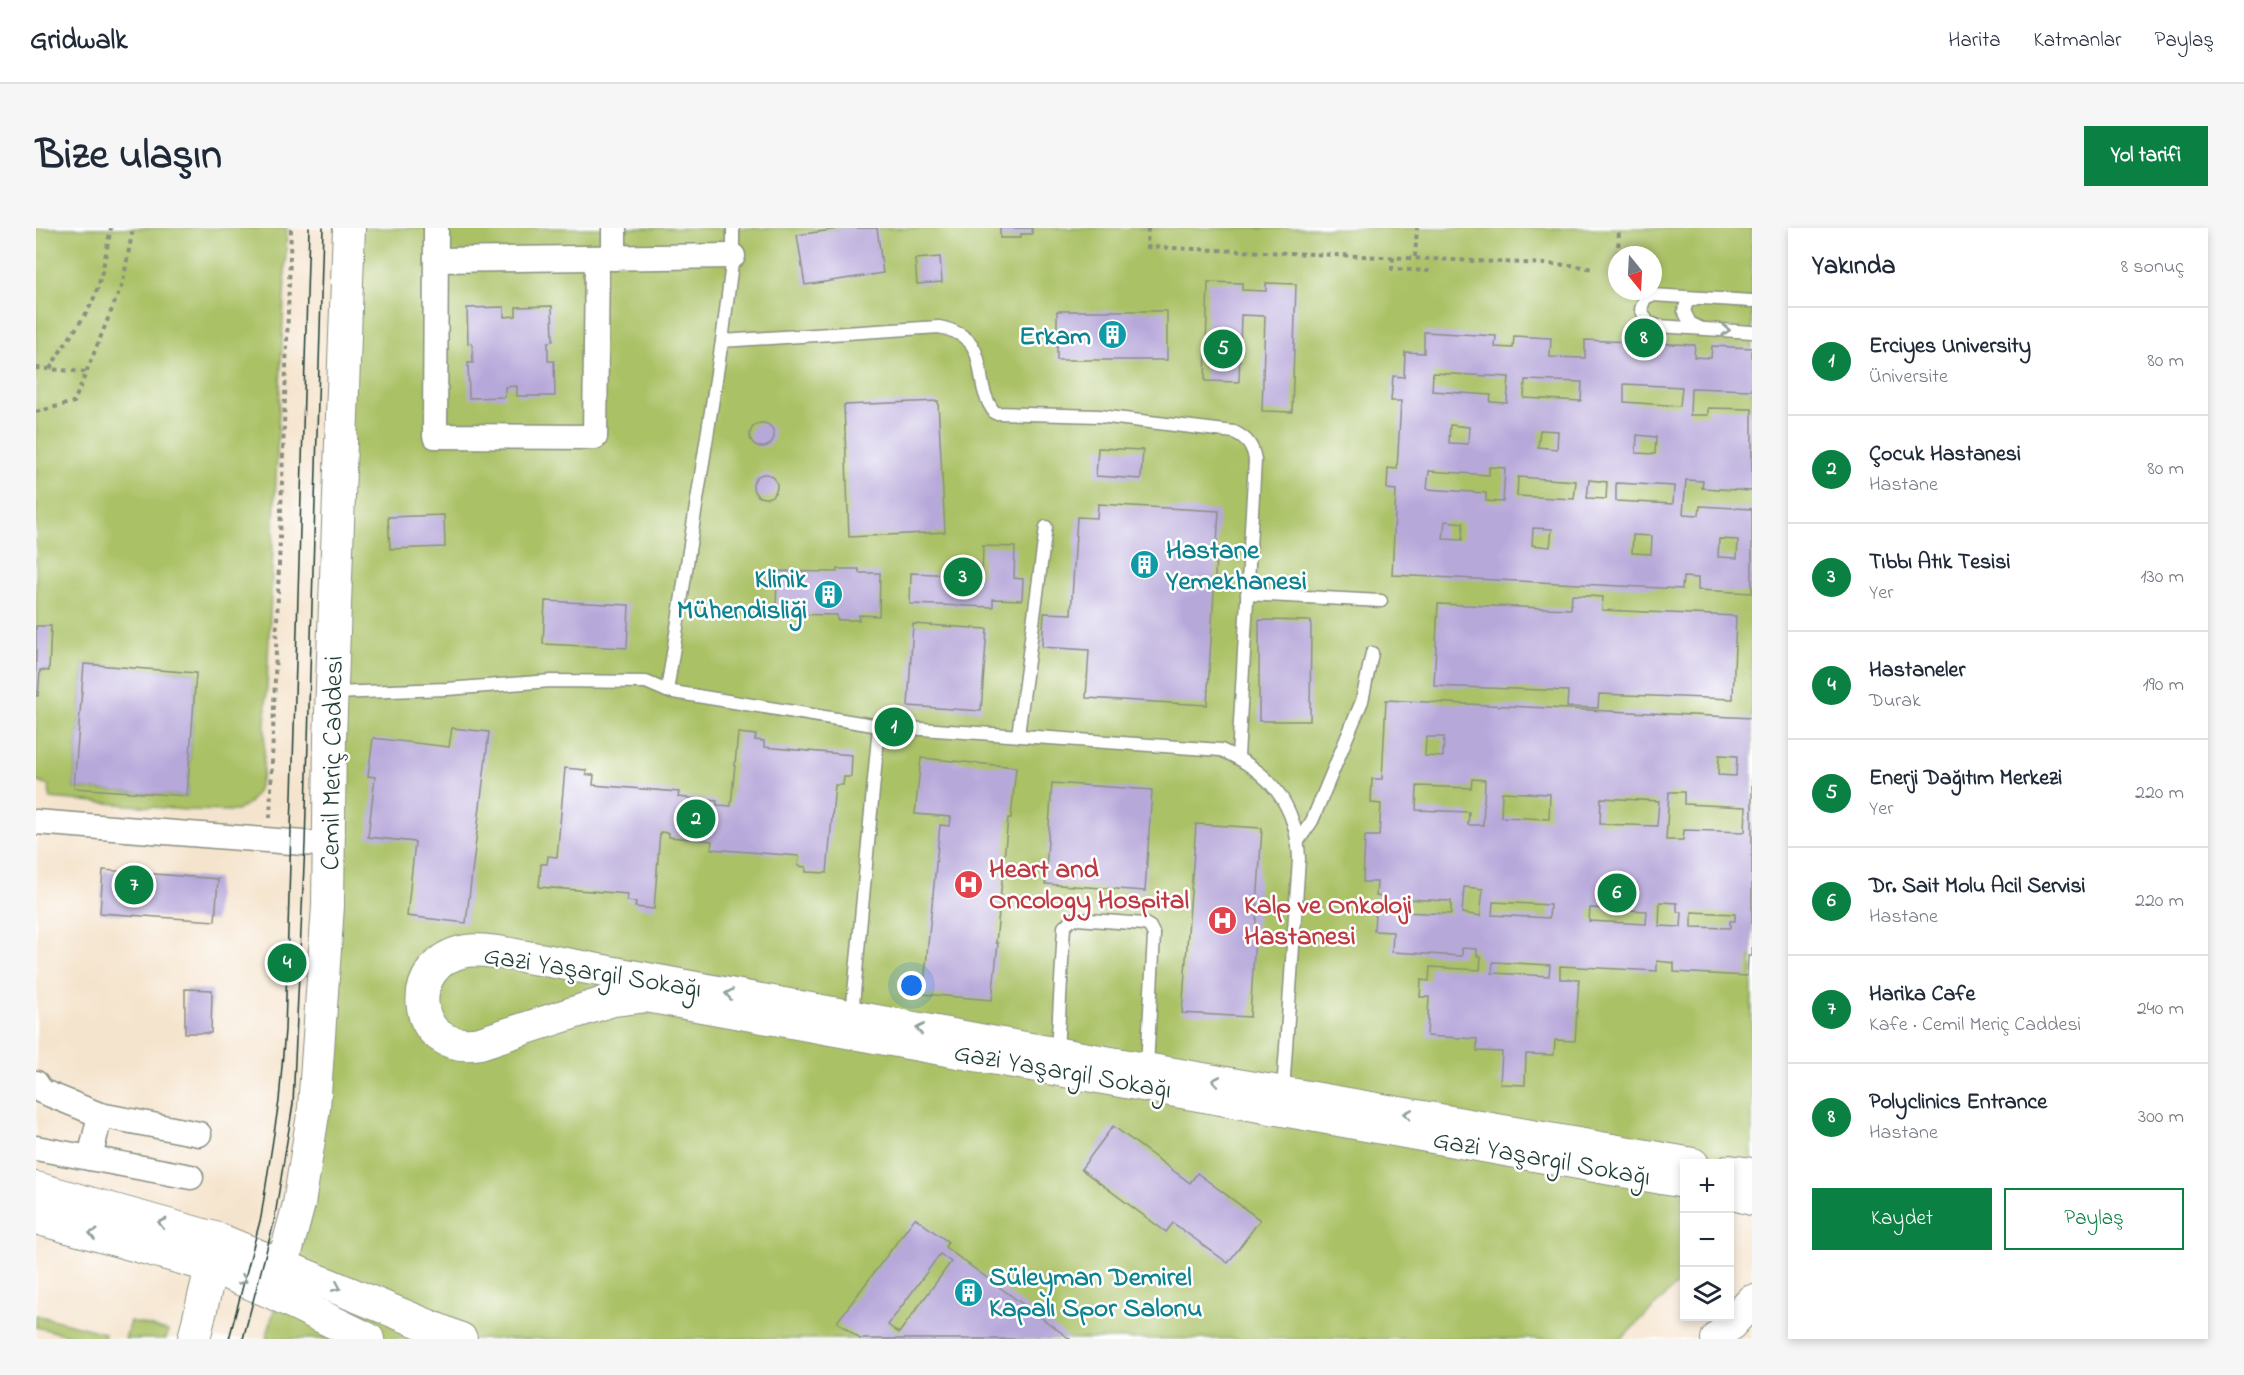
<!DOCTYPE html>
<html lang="tr">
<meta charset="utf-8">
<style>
body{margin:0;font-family:"Indie Flower",sans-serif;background:#f6f6f7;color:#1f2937}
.controls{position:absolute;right:18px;bottom:18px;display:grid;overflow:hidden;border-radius:0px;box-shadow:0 3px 9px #0003}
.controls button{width:54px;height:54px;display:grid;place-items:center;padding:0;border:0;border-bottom:2px solid #e0e1e3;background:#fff;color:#1f2937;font:30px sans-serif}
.compass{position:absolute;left:1572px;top:18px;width:54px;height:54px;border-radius:50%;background:#fff;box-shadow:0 3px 9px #0003;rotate:162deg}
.you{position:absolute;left:876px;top:758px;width:21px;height:21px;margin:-15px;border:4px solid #fff;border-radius:50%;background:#1a73e8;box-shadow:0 0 0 9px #1a73e833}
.badge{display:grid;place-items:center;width:39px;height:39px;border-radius:50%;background:#0b8043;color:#fff;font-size:20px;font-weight:700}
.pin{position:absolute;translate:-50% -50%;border:3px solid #fff;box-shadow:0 2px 6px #0006}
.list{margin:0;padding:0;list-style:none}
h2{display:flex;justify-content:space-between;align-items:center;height:78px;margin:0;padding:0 24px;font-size:26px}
h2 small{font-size:20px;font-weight:400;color:#747a83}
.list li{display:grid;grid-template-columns:39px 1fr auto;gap:18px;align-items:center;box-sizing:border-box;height:108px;padding:0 24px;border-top:2px solid #e0e1e3}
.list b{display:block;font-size:22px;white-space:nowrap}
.list p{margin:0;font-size:20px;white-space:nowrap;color:#747a83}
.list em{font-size:20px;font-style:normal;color:#747a83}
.actions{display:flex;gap:12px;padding:18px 24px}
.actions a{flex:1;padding:14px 0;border:2px solid #0b8043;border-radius:0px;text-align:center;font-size:21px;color:#0b8043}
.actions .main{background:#0b8043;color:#fff}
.icon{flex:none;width:33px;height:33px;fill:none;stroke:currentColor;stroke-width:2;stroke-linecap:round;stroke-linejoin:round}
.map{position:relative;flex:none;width:1716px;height:1111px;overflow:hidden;border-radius:0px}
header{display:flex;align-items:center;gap:36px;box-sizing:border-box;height:84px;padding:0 30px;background:#fff;border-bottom:2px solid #e0e1e3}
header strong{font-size:28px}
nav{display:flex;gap:33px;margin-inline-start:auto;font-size:21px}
.intro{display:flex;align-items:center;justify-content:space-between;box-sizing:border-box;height:144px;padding:0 36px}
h1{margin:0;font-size:42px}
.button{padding:15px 27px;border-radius:0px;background:#0b8043;color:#fff;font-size:21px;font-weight:700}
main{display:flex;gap:36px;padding:0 36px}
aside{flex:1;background:#fff;border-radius:0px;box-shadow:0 3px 9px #0003}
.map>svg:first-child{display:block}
.green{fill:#aac165;stroke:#647f4c;stroke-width:1.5;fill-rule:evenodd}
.building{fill:#b7a8da;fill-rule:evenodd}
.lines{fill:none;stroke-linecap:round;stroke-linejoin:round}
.service-casing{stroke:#8a9080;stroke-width:15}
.minor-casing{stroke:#8a9080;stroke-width:27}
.tertiary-casing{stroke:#8a9080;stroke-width:34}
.path{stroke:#8a9080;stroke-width:4;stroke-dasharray:4.5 4.5;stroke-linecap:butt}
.service{stroke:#fff;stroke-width:12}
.minor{stroke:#fff;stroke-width:24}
.tertiary{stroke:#fff;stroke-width:32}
.tram{stroke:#1f3d34;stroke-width:1.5}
.oneway{stroke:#8f9e9a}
.labels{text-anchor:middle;stroke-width:5;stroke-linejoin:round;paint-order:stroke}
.culture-label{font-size:27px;font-weight:bold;fill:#0d838f;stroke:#fff;text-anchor:end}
.street-label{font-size:27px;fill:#1f3d34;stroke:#fff}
.health-label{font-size:27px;font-weight:bold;fill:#be3a42;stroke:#fff;text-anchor:start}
</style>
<header>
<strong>Gridwalk</strong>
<nav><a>Harita</a><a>Katmanlar</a><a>Paylaş</a></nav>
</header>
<div class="intro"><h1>Bize ulaşın</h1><a class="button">Yol tarifi</a></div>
<main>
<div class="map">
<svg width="1716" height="1111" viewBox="0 0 1716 1111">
<rect width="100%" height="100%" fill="#fff"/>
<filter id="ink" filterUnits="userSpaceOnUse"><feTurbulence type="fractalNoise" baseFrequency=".0167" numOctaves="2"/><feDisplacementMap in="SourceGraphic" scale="12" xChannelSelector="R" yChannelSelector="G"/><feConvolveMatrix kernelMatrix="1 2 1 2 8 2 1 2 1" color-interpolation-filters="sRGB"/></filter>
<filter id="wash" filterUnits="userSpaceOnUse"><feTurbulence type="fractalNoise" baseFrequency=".008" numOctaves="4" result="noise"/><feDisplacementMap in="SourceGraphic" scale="24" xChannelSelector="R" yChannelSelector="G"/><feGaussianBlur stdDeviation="1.35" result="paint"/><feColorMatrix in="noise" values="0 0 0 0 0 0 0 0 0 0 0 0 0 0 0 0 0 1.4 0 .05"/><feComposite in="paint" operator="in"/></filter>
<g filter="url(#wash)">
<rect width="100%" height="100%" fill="#f5e4cd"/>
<g class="green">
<path d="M0,0H251L227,546L221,564L213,575L201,583L149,582L14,570L13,558L0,553V468H2L4,442L13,443L0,417ZM48,436L160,445L151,568L38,560Z"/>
<path d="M302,0H1716V942L1694,989V936H1648V1050L1585,1111H230L254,1024L274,940ZM1581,27H1617V63H1581Z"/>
<polygon points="0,1087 69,1105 68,1111 47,1111 0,1099"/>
<polygon points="94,1093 132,1103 130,1111 89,1111"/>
</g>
<g id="blocks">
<g class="building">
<polygon points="810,0 841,0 847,45 769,57 761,7"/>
<polygon points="964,0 996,0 996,6 985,6 985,10 964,10"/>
<polygon points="904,29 906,54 881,56 879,31"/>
<polygon points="1172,54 1206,55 1206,62 1230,63 1230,55 1260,56 1256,184 1226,183 1229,88 1205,87 1203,154 1169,153"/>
<polygon points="516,78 517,113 512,114 512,133 518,133 519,168 481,168 481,158 469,159 469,169 433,170 432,135 437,135 436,115 432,116 431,80 468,79 468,89 480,88 480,79"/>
<rect x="1021" y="83" width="110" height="49"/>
<path d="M1388,104L1460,108L1459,119L1477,120L1478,108L1515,110L1514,129L1549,130V112L1659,117L1658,129L1675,130L1676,118L1716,120V162L1655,160L1654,187H1672V180L1716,181V263L1666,260L1667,253L1650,252L1647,286L1663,287L1664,278L1716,281V365L1662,362V350L1647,349L1646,361L1356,347L1360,262L1351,261L1352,240L1361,241L1365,173H1355L1357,148L1368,149L1369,124L1388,125ZM1397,145L1473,149L1471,175L1454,174L1455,167L1396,163ZM1489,152L1546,154L1545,173L1488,170ZM1588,156L1646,159L1644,178L1588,174ZM1414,197L1433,199L1432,216L1413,215ZM1504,202L1522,203L1521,221L1502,219ZM1601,207L1620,209L1619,226L1600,225ZM1453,239L1469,240L1467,274L1450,273V265L1391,261L1393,243L1453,247ZM1482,249L1540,253L1538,271L1481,268ZM1553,252L1571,254L1570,271L1551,270ZM1580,255L1638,258L1637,276L1580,273ZM1409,293L1427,295L1426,312L1407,311ZM1497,300L1516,301L1514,319L1496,317ZM1597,307L1616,308L1615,326L1596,325ZM1683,311L1702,312L1701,330L1682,329Z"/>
<polygon points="902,173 909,304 813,309 808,177"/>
<circle cx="726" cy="207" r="12"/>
<polygon points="1062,220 1107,222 1105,251 1060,248"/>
<circle cx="729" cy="258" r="12"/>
<polygon points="1062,276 1183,283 1171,477 1050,470 1053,422 1006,419 1008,385 1035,386 1041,289 1061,290"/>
<polygon points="408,287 409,319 354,321 352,289"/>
<polygon points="947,318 979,319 978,350 987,351 986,372 957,371 957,379 874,376 875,345 946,348"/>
<polygon points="801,341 823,341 823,345 844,345 843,388 823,387 823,392 801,392 801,387 740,386 741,343 801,344"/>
<polygon points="1536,367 1567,369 1566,382 1700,388 1697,471 1563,466 1562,480 1531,479 1532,463 1398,458 1402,376 1535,381"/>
<polygon points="509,373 593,377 591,420 507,416"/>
<polygon points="1223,392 1275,393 1274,493 1223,493"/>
<polygon points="877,396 951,401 945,483 872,478"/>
<polygon points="0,398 15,398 13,443 4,442 2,468 0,468"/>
<polygon points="48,436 160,445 151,568 38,560"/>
<path d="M1350,472L1716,490V728H1712L1711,748L1638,744V735L1621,733V743L1524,738V751H1543L1539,813L1519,812L1518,827L1490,826L1489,857L1464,856L1466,824L1441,823V811L1391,808L1393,769H1384L1385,752L1393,753L1394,739L1444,742L1445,729L1441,728V721L1426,720V728L1356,724L1357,704L1338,703L1339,684H1345L1346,669L1340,668L1341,654H1327L1329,608H1343L1345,576L1335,575L1336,551H1346ZM1390,509H1408L1407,529L1389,528ZM1683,527L1701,528L1700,548L1682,547ZM1436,551L1449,552L1447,597H1432L1433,584L1380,582L1381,558L1435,560ZM1466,564L1514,566L1513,591L1465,589ZM1633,564H1648V576L1710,579L1709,604L1648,602L1647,612H1630ZM1565,570L1623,573L1621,598L1564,596ZM1428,659L1447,661L1444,688L1426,685ZM1368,671L1415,673V686L1367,684ZM1457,674L1514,677L1513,690L1456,687ZM1624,674L1641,675V684H1646L1645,699L1623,698ZM1554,680L1611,683L1610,696L1553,693ZM1656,684L1699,686V693H1694V700L1656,699ZM1457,734L1514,737L1513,748L1456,745Z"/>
<polygon points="416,500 453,504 430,695 371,688 379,614 332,609 339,549 332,548 337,510 413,519"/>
<polygon points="702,505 720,507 719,512 728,513 728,519 816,527 815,549 808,549 807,557 799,557 791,645 770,644 770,639 762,638 763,628 675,621 676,613 633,609 633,605 624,604 618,681 599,679 600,674 591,673 592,666 503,659 505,636 511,636 512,628 521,629 529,540 550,542 550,547 558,547 557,557 643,564 642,569 681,573 681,577 695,578"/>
<polygon points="885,530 980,539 975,590 972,590 960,715 962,715 956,772 887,766 904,597 914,598 915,589 879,586"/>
<polygon points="1016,555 1116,562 1109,663 1009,656"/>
<polygon points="1160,596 1226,600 1214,789 1146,785"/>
<polygon points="67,642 182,651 179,693 64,685"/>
<polygon points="149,761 176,762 175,805 149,805"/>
<polygon points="1077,898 1154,955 1161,945 1224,992 1192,1035 1137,995 1130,1004 1045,941"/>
<path d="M879,990L912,1014L909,1019L1034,1111H824L801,1094ZM904,1026L915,1034L863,1105L852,1097Z"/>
</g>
</g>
</g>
<g filter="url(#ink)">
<use href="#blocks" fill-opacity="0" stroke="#8a9080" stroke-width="1.5"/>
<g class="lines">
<defs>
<g id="service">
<polyline points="1661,70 1651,74 1648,83 1654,95 1664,100"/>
<polyline points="1716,73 1616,67 1609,70 1605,81 1612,95 1622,98 1716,104"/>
<path d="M686,113L903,99C961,111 932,151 959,185L1063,188L1198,204C1211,210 1217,218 1219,232L1202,529"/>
<polyline points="1211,366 1345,373"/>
<polyline points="631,463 686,113 697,28 697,0"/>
<path d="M297,465L411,461L515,453L610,454L631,463L843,498L1185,522C1234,543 1261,577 1263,631L1247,863"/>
<polyline points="982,507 1010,299"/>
<polyline points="1262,613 1276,593 1326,473 1336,425"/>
<polyline points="816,787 843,498"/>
<polyline points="1021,824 1028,699 1035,692 1041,691 1109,696 1114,699 1118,707 1111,839"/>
</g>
<g id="minor">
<polyline points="400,0 399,208 559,209 561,30"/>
<polyline points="578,0 578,30"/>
<polyline points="400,32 697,28"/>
<polyline points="0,594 293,617"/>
<polyline points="0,855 5,863 64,887 163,906"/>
<polyline points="0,920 155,949"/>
<polyline points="54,930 64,887"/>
</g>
<g id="tertiary">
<polyline points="1694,943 1716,946"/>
<path d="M1648,954L610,768L577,772L444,815C374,828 366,734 430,723C451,720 482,728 503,731L960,815L1657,936"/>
<polyline points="0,960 182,1011 425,1111"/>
<polyline points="1694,965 1716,971"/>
<polyline points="0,990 174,1038 239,1066 332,1111"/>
<polyline points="239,1066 263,976 278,880 292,678 294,511 313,0"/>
<polyline points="158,1111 180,1018"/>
<polyline points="1681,1111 1716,1073"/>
</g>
</defs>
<use href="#service" class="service-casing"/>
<use href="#minor" class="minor-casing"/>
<use href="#tertiary" class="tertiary-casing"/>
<g class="path">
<polyline points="1112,0 1111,19 1535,37 1557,41"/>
<polyline points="1582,27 1583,0"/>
<polyline points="1357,29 1356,41 1394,43"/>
<polyline points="1379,29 1381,0"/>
<polyline points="1581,43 1581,35"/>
<polyline points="0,140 50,144"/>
<path d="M14,141C25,120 40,102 52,82C66,58 69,26 75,0"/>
<polyline points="0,184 38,174 87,54 97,0"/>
<polyline points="234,590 255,0"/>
</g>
<use href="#service" class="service"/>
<use href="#minor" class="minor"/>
<use href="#tertiary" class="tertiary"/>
<g class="tram">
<polyline points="193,1111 225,989 243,873 249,802 273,0"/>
<polyline points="207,1111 238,994 257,876 269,616 287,0"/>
</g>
</g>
<defs><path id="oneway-chevron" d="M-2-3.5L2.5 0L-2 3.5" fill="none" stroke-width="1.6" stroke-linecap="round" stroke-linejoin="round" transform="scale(1.5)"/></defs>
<g class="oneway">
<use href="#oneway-chevron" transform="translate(1690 102) rotate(4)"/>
<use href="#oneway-chevron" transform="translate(693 766) rotate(-170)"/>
<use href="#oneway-chevron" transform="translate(884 801) rotate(-170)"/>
<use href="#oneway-chevron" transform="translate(1180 853) rotate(-170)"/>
<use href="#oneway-chevron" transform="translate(1372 886) rotate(-170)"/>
<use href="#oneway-chevron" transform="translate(126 995) rotate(-164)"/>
<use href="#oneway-chevron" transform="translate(57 1006) rotate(-165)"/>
<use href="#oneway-chevron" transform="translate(207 1052) rotate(24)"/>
<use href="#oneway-chevron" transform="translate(301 1059) rotate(23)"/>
</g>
</g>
<defs>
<symbol id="building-disc" viewBox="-11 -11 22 22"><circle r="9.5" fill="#0f9aa8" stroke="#fff"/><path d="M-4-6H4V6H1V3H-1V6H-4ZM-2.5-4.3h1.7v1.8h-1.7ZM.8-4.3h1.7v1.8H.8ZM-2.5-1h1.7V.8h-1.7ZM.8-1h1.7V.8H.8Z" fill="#fff"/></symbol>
<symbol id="hospital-disc" viewBox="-11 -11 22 22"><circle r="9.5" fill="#e0444e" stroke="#fff"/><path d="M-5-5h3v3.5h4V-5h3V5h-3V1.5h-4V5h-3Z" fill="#fff"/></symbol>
</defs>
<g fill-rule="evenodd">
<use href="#building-disc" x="1060" y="90" width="33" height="33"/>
<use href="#building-disc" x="1092" y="320" width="33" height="33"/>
<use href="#building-disc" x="776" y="350" width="33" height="33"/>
<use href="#hospital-disc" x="916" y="640" width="33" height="33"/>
<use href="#hospital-disc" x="1170" y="676" width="33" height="33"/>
<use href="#building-disc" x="916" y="1048" width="33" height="33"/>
</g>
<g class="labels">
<g class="culture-label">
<text x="1055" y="116">Erkam</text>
<text x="1130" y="330" text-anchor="start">Hastane<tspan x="1130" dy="31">Yemekhanesi</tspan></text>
<text x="771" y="359">Klinik<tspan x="771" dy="31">Mühendisliği</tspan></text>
<text x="953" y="1057" text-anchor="start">Süleyman Demirel<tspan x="953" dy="31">Kapalı Spor Salonu</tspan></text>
</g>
<g class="street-label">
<text transform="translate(295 535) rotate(-89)" y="9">Cemil Meriç Caddesi</text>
<text transform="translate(557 743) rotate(9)" y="9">Gazi Yaşargil Sokağı</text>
<text transform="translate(1027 842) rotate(10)" y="9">Gazi Yaşargil Sokağı</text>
<text transform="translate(1506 929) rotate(10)" y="9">Gazi Yaşargil Sokağı</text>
</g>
<g class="health-label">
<text x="953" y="649">Heart and<tspan x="953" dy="31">Oncology Hospital</tspan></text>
<text x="1208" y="685">Kalp ve Onkoloji<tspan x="1208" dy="31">Hastanesi</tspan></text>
</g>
</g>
</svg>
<div class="controls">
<button>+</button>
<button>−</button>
<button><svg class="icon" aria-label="layers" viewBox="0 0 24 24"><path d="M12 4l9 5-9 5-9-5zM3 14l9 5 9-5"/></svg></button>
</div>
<svg class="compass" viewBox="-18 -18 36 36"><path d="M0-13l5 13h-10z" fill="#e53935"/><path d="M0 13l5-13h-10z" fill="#747a83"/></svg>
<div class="you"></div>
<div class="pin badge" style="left:858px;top:499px">1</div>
<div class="pin badge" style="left:660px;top:591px">2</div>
<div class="pin badge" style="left:927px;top:349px">3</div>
<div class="pin badge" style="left:251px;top:735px">4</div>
<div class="pin badge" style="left:1187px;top:121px">5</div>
<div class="pin badge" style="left:1581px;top:665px">6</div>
<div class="pin badge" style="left:98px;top:657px">7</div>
<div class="pin badge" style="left:1608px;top:110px">8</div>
</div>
<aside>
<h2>Yakında<small>8 sonuç</small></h2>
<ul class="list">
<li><span class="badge">1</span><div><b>Erciyes University</b><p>Üniversite</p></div><em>80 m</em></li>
<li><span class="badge">2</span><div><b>Çocuk Hastanesi</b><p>Hastane</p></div><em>80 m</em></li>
<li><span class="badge">3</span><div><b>Tıbbı Atık Tesisi</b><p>Yer</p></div><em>130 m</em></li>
<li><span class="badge">4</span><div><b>Hastaneler</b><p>Durak</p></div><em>190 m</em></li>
<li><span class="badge">5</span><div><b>Enerji Dağıtım Merkezi</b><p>Yer</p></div><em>220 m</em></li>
<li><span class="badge">6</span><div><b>Dr. Sait Molu Acil Servisi</b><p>Hastane</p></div><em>220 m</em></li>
<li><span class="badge">7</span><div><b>Harika Cafe</b><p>Kafe · Cemil Meriç Caddesi</p></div><em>240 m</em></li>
<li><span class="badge">8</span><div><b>Polyclinics Entrance</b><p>Hastane</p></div><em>300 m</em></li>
</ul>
<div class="actions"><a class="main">Kaydet</a><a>Paylaş</a></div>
</aside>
</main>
